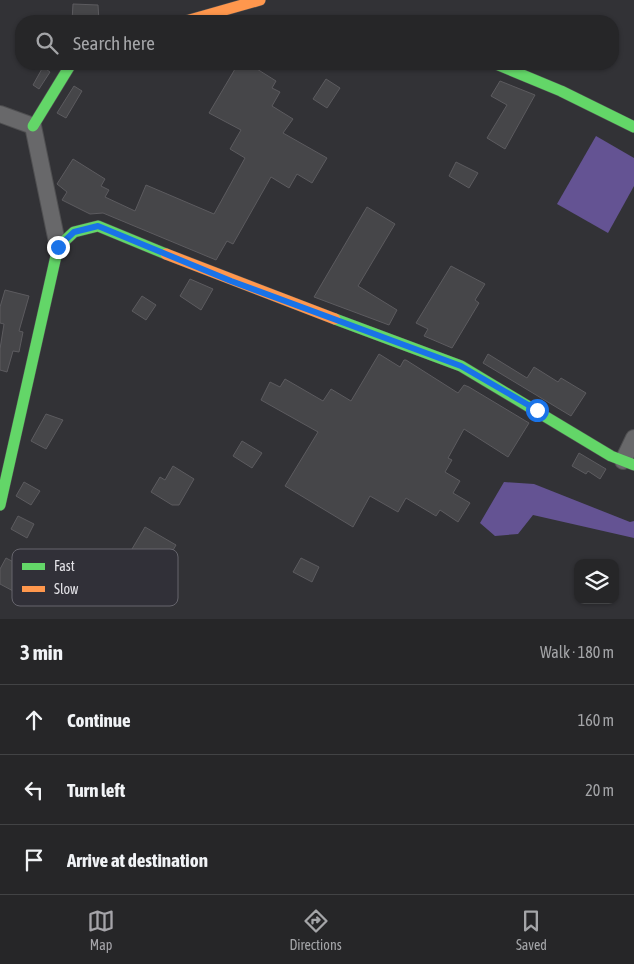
<!DOCTYPE html>
<meta charset="utf-8">
<style>
body{margin:0;font-family:"Asap Condensed",sans-serif;background:#323234;color:#f1f3f6}
.controls{position:absolute;right:15px;bottom:15px;display:grid;overflow:hidden;border-radius:10px;box-shadow:0 1px 4px #0004}
.controls button{width:45px;height:45px;display:grid;place-items:center;padding:0;border:0;border-bottom:1px solid #424345;background:#262628;color:#f1f3f6;font:25px sans-serif}
.stop{position:absolute;width:15px;height:15px;margin:-11px;border:4px solid #1a73e8;border-radius:50%;background:#fff}
.stop.end{background:#1a73e8;border-color:#fff;box-shadow:0 1px 5px #0008}
.list{margin:0;padding:0;list-style:none}
h2{display:flex;justify-content:space-between;align-items:center;height:65px;margin:0;padding:0 20px;font-size:21px}
h2 small{font-size:16px;font-weight:400;color:#a4a5a8}
.list li{display:grid;grid-template-columns:32px 1fr auto;gap:15px;align-items:center;box-sizing:border-box;height:70px;padding:0 20px;border-top:1px solid #424345}
.list b{display:block;font-size:19px;white-space:nowrap}
.list em{font-size:16px;font-style:normal;color:#a4a5a8}
.icon{flex:none;width:28px;height:28px;fill:none;stroke:currentColor;stroke-width:2;stroke-linecap:round;stroke-linejoin:round}
.map{position:relative;flex:none;width:634px;height:619px;overflow:hidden}
.search{position:absolute;background:#262628;box-shadow:0 1px 4px #0004;left:15px;right:15px;top:15px;height:55px;display:flex;align-items:center;gap:12px;box-sizing:border-box;padding:0 18px;border-radius:20px;color:#a4a5a8;font-size:19px}
.sheet{height:275px;background:#262628}
nav{display:flex;justify-content:space-around;align-items:center;box-sizing:border-box;height:70px;border-top:1px solid #424345;background:#262628;font-size:14px;color:#a4a5a8}
nav a{display:grid;justify-items:center;gap:2px}
nav .on{color:#a5a4a9}
.map>svg:first-child{display:block}
.water{fill:#645393}
.building{fill:#464649;stroke:#5c5b5f}
.lines{fill:none;stroke-linecap:round;stroke-linejoin:round}
.street-casing{stroke:#4f4f51;stroke-width:18}
.fast-casing{stroke:#4f4f51;stroke-width:12}
.slow-casing{stroke:#4f4f51;stroke-width:12}
.street{stroke:#68686a;stroke-width:16}
.fast{stroke:#63d668;stroke-width:11}
.slow{stroke:#ff974d;stroke-width:11}
.route{stroke:#1a73e8;stroke-width:6}
.key{fill:#313038;stroke:#66656d;stroke-width:1}
.key-label{font-size:14px;fill:#e3e2e7}
</style>
<div class="map">
<svg width="634" height="619" viewBox="0 0 634 619">
<rect width="100%" height="100%" fill="#323236"/>
<g class="water">
<polygon points="596,136 634,158 634,186 608,233 557,204"/>
<polygon points="504,482 534,484 630,522 634,521 634,538 533,515 518,534 495,536 480,523"/>
</g>
<g class="building">
<polygon points="73,4 98,5 99,21 72,21"/>
<polygon points="238,64 249,64 276,81 272,88 280,92 272,106 293,119 283,133 327,158 312,183 297,174 289,188 271,177 233,244 227,241 216,260 103,213 90,214 62,200 67,192 57,184 73,159 105,179 101,186 109,190 105,197 135,211 146,185 214,214 245,158 230,149 241,130 209,113"/>
<polygon points="43,67 50,72 39,89 33,85"/>
<polygon points="326,79 340,88 327,108 313,99"/>
<polygon points="500,81 535,95 505,149 487,138 507,105 491,96"/>
<polygon points="74,86 82,91 66,118 57,113"/>
<polygon points="456,162 478,173 469,188 449,176"/>
<polygon points="367,207 395,224 358,286 397,310 389,325 314,297"/>
<polygon points="451,266 485,284 475,300 479,303 452,348 424,336 428,329 416,323"/>
<polygon points="190,279 213,289 201,310 180,296"/>
<polygon points="5,290 29,296 19,331 23,332 19,352 13,351 7,372 0,370 0,349 4,324 0,323 0,307"/>
<polygon points="142,296 156,305 146,320 132,311"/>
<polygon points="379,354 400,367 404,360 406,360 458,393 464,385 469,387 529,423 508,457 464,429 448,458 452,460 445,472 460,481 453,493 470,503 458,522 440,510 436,516 406,498 398,512 370,496 353,527 285,486 318,432 261,400 270,382 280,387 285,379 323,401 331,389 351,401"/>
<polygon points="488,354 527,378 534,367 558,382 561,378 586,393 571,416 483,363"/>
<polygon points="46,414 63,420 46,449 31,441"/>
<polygon points="242,441 262,453 252,468 233,456"/>
<polygon points="579,453 606,469 600,479 588,471 586,474 572,466"/>
<polygon points="173,466 194,479 179,505 172,505 151,492 160,477 165,480"/>
<polygon points="24,482 40,491 31,505 16,496"/>
<polygon points="18,516 34,524 27,538 11,529"/>
<polygon points="145,527 176,545 163,568 132,549"/>
<polygon points="6,558 42,577 30,600 0,584 0,569"/>
<polygon points="301,558 319,567 312,582 293,572"/>
</g>
<g class="lines">
<defs>
<g id="street">
<polyline points="0,114 33,126 58,247"/>
<polyline points="623,461 634,438"/>
</g>
<g id="fast">
<polyline points="496,64 561,91 634,127"/>
<polyline points="33,126 71,64"/>
<polyline points="335,319 461,366 611,456 634,465"/>
<polyline points="0,505 58,247 74,232 98,226 166,254"/>
</g>
<g id="slow">
<polyline points="186,21 260,0"/>
<polyline points="166,254 335,319"/>
</g>
</defs>
<use href="#street" class="street-casing"/>
<use href="#fast" class="fast-casing"/>
<use href="#slow" class="slow-casing"/>
<use href="#street" class="street"/>
<use href="#fast" class="fast"/>
<use href="#slow" class="slow"/>
</g>
<g class="lines">
<polyline class="route" points="58,247 74,232 98,226 231,281 461,366 537,410"/>
</g>
<rect x="12" y="549" width="166" height="57" rx="8" class="key"/>
<rect x="22" y="563" width="23" height="7" fill="#63d668"/>
<rect x="22" y="586" width="23" height="6" fill="#ff974d"/>
<g class="key-label">
<text x="54" y="571">Fast</text>
<text x="54" y="594">Slow</text>
</g>
</svg>
<div class="controls">
<button><svg class="icon" aria-label="layers" viewBox="0 0 24 24"><path d="M12 4l9 5-9 5-9-5zM3 14l9 5 9-5"/></svg></button>
</div>
<div class="stop" style="left:537px;top:410px"></div>
<div class="stop end" style="left:58px;top:247px"></div>
<div class="search"><svg class="icon" aria-label="search" viewBox="0 0 24 24"><circle cx="10" cy="10" r="6"/><path d="M15 15l6 6"/></svg>Search here</div>
</div>
<section class="sheet">
<h2>3 min<small>Walk · 180 m</small></h2>
<ul class="list">
<li><svg class="icon" aria-label="ahead" viewBox="0 0 24 24"><path d="M12 20V5M6 11l6-6 6 6"/></svg><div><b>Continue</b></div><em>160 m</em></li>
<li><svg class="icon" aria-label="left" viewBox="0 0 24 24"><path d="M17 20v-9H6M10 6l-5 5 5 5"/></svg><div><b>Turn left</b></div><em>20 m</em></li>
<li><svg class="icon" aria-label="arrive" viewBox="0 0 24 24"><path d="M6 21V4h12l-3 4 3 4H6"/></svg><div><b>Arrive at destination</b></div></li>
</ul>
</section>
<nav>
<a class="on"><svg class="icon" aria-label="map" viewBox="0 0 24 24"><path d="M3 6l6-2 6 2 6-2v14l-6 2-6-2-6 2zM9 4v14M15 6v14"/></svg>Map</a>
<a><svg class="icon" aria-label="directions" viewBox="0 0 24 24"><path d="M12 3l9 9-9 9-9-9zM9 14v-3h6M13 9l2 2-2 2"/></svg>Directions</a>
<a><svg class="icon" aria-label="saved" viewBox="0 0 24 24"><path d="M7 4h10v16l-5-4-5 4z"/></svg>Saved</a>
</nav>
